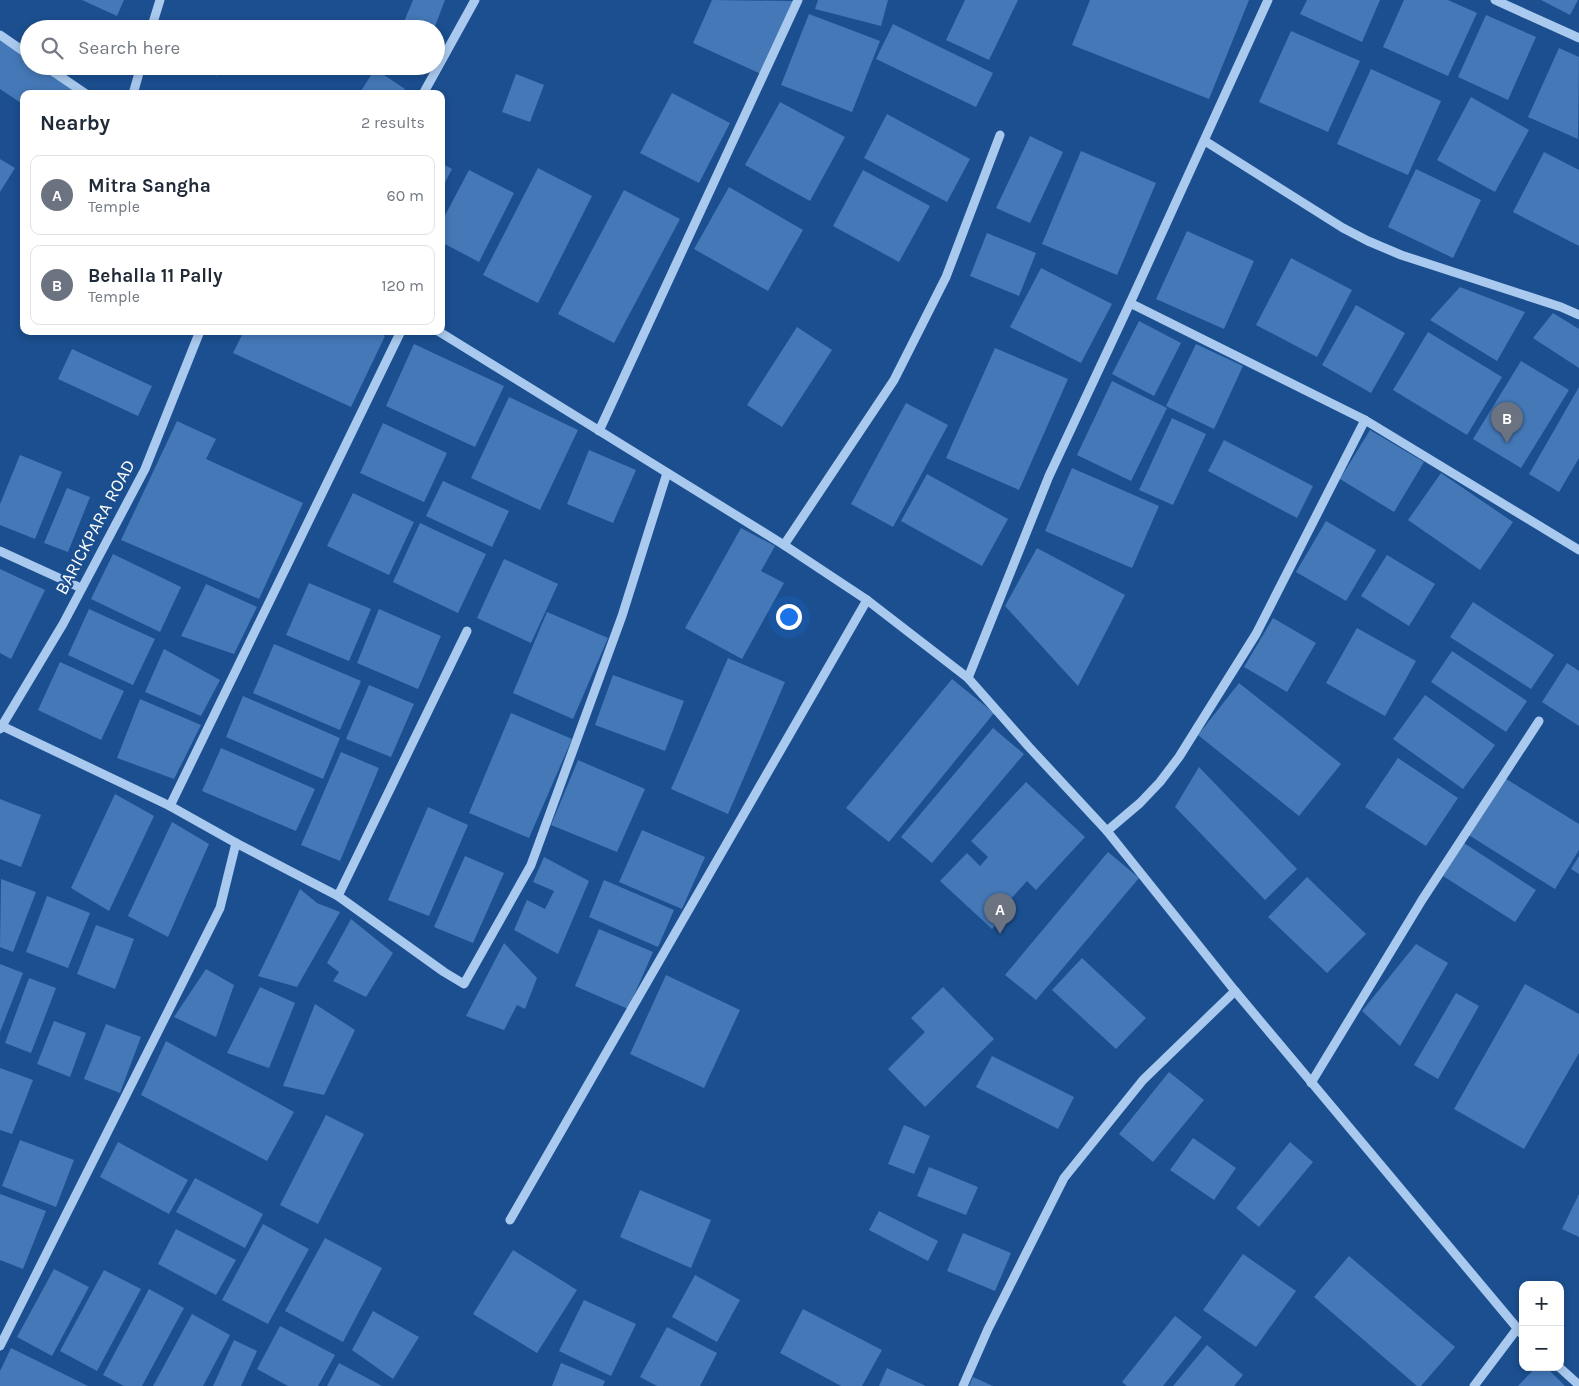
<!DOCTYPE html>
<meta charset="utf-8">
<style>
body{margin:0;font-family:Karla,sans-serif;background:#f6f6f7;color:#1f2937}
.controls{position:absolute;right:15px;bottom:15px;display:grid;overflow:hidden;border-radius:10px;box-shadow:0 2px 8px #0003}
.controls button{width:45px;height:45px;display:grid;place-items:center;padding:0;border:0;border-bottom:1px solid #e0e1e3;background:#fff;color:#1f2937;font:25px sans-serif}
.you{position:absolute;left:788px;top:616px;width:18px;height:18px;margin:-12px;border:4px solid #fff;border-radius:50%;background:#1a73e8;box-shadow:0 0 0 8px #1a73e833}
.badge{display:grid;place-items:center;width:32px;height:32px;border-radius:50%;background:#2563eb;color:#fff;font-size:16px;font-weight:700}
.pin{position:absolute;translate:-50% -41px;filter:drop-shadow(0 1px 2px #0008)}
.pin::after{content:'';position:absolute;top:26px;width:18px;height:15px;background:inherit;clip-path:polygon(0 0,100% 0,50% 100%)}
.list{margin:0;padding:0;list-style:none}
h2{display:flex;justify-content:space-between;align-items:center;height:65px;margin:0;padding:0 20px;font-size:21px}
h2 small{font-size:16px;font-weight:400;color:#747a83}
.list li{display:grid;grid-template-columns:32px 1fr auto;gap:15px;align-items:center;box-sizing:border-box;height:80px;margin:0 10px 10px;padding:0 10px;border:1px solid #e0e1e3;border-radius:10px}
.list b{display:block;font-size:19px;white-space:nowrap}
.list p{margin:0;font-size:16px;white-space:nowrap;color:#747a83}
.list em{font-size:16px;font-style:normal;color:#747a83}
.icon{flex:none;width:28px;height:28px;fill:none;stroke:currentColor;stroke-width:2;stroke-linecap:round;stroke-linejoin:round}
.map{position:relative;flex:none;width:1579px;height:1386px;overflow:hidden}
.search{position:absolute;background:#fff;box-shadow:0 2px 8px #0003;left:20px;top:20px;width:425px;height:55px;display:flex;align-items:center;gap:12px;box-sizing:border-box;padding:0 18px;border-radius:28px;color:#747a83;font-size:19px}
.panel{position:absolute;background:#fff;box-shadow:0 2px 8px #0003;left:20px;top:90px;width:425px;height:245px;border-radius:10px}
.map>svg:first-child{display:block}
.building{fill:#4478b7}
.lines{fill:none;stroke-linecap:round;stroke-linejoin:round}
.minor{stroke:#a9c9ee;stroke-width:9}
.labels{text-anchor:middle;stroke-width:4.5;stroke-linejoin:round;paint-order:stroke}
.street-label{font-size:18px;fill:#fff;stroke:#1b4f8f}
</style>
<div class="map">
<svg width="1579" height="1386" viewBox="0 0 1579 1386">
<rect width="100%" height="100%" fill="#1b4f8f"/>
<g class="building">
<polygon points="82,0 124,0 117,16"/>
<polygon points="413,0 445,0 434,29 401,29"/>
<polygon points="712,0 794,1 761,74 693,43"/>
<polygon points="818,0 888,0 881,26 815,9"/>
<polygon points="965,0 1018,0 989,60 946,40"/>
<polygon points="1090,0 1249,0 1209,99 1072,45"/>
<polygon points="1307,0 1380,0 1362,42 1300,14"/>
<polygon points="1404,0 1448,0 1477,13 1448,76 1383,47"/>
<polygon points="1541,0 1578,0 1570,15"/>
<polygon points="809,14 880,41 852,112 781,85"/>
<polygon points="1486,15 1536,37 1508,100 1458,77"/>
<polygon points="200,22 210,29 196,29"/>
<polygon points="893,24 993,73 976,107 876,59"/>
<polygon points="1291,31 1360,61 1328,132 1259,102"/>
<polygon points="0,41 29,59 29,66 40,66 83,94 24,94 24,105 0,89"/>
<polygon points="1559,48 1579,57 1578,139 1528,117"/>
<polygon points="201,66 224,66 217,76"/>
<polygon points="375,69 405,89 402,94 359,94"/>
<polygon points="1371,69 1441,101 1408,175 1337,144"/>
<polygon points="516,74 544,85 530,122 502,112"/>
<polygon points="672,93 730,123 699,183 640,153"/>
<polygon points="1471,97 1529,130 1495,192 1437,160"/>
<polygon points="780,102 845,137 810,201 745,165"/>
<polygon points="887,114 970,159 947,202 864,158"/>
<polygon points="1030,136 1063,152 1030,223 996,208"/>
<polygon points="1081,151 1156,183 1117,275 1042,244"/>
<polygon points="1544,152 1579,170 1579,246 1513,212"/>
<polygon points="0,159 15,168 0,192"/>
<polygon points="441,163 452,169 441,190"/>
<polygon points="538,168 592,196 538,303 483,275"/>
<polygon points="1416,169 1481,200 1453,258 1388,227"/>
<polygon points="469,170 514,193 479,262 441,242 441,223"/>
<polygon points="863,170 930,206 899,262 833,226"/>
<polygon points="729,187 803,230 768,291 694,249"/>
<polygon points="624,190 680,219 614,343 558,314"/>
<polygon points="1187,231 1254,261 1224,329 1156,299"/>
<polygon points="987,233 1036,253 1019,296 970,276"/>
<polygon points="1291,258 1352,290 1317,357 1256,325"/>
<polygon points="1041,268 1112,304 1081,363 1010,327"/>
<polygon points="1460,287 1525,312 1497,361 1430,320"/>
<polygon points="1356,305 1405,333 1371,393 1322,365"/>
<polygon points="1553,313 1579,329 1579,368 1533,338"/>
<polygon points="1139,321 1181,343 1154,396 1112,374"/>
<polygon points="797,327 832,350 782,427 747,405"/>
<polygon points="244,331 375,331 385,336 351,407 233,353"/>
<polygon points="1428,332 1502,377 1467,435 1393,390"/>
<polygon points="414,344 504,386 475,447 386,406"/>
<polygon points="1196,344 1243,366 1214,429 1166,406"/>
<polygon points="995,348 1068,379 1019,490 946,458"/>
<polygon points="72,349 152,386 138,416 58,379"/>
<polygon points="1521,361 1569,390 1521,468 1473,439"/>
<polygon points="1112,381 1167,408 1131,481 1077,455"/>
<polygon points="1579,387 1579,458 1559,492 1529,474"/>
<polygon points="509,397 578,430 540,510 471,478"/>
<polygon points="906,403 948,425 893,527 851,504"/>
<polygon points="1172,418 1206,434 1173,505 1139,490"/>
<polygon points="177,421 216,439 206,459 303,503 259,599 121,540"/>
<polygon points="383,423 447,453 424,502 360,473"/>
<polygon points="1370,430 1424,462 1394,512 1340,479"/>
<polygon points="1224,440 1313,486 1297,518 1208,471"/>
<polygon points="589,450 636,470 613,523 567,504"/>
<polygon points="20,455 62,472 35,539 0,525 0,504"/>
<polygon points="1072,468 1159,506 1132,568 1045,531"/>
<polygon points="1441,473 1513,522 1480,570 1408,520"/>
<polygon points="927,474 1008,519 982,566 901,521"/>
<polygon points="443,481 509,511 492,547 426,516"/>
<polygon points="67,488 90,497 68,552 44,543"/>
<polygon points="353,493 414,522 389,575 327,546"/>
<polygon points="1326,521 1376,550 1346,601 1296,572"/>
<polygon points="420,523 486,554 458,613 393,582"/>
<polygon points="741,528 775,546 761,571 784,583 742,659 685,628"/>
<polygon points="1037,548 1125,595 1078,686 1005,606"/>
<polygon points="113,554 181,587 160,632 91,599"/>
<polygon points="1387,555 1435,584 1409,626 1361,596"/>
<polygon points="504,559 558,584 531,643 477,618"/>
<polygon points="0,569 45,590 11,659 0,653"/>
<polygon points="309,583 371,609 349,661 286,635"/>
<polygon points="206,584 257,607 234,654 181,636"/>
<polygon points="1473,602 1554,655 1531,689 1450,637"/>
<polygon points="89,609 155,639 133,685 68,655"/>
<polygon points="379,609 441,636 418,689 357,663"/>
<polygon points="547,612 608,638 573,719 513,693"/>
<polygon points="1273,618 1316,643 1287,692 1244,667"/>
<polygon points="1357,628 1416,661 1385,716 1326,683"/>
<polygon points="274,644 361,681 340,730 253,693"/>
<polygon points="164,649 220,680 201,716 145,692"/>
<polygon points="1452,651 1527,701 1506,732 1431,682"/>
<polygon points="728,658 785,682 728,814 671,789"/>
<polygon points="60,662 124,691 101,740 38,710"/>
<polygon points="1567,663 1579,671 1579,726 1542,702"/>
<polygon points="613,675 684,701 665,751 595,725"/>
<polygon points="952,679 994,713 889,842 846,808"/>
<polygon points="1239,683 1341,764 1299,816 1198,735"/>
<polygon points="369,685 414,704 391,757 346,739"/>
<polygon points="1425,695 1495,745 1463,789 1393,739"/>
<polygon points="243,696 340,738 323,779 226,737"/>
<polygon points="140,699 201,725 174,779 117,758"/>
<polygon points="511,713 572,739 529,838 469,813"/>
<polygon points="993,728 1024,754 932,863 901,837"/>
<polygon points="221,748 315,789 296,831 202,791"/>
<polygon points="341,752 379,768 340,861 301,845"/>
<polygon points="1398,758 1458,798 1426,846 1365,807"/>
<polygon points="578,760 645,789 617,852 551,825"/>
<polygon points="1199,767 1297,869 1265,900 1175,807"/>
<polygon points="1503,777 1579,824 1579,850 1555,889 1467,834"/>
<polygon points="1026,782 1085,837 1036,890 1027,881 1010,900 1015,904 992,929 940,881 967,853 980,866 988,857 971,841"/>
<polygon points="115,794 154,816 109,911 71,888"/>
<polygon points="0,799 41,815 21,867 0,859"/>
<polygon points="428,807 468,825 429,916 388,900"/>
<polygon points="172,822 209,844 168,937 128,916"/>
<polygon points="642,830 705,857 682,909 619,882"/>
<polygon points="1464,843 1536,890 1515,922 1443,876"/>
<polygon points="1108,852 1139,878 1036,1000 1005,975"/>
<polygon points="465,856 504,873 473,943 434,927"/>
<polygon points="1579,856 1579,874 1571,869"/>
<polygon points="544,857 589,881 558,954 514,930 527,900 545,909 554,891 533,882"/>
<polygon points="1307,877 1366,934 1327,973 1268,917"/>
<polygon points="1,879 36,892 13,952 0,947"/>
<polygon points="604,880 674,910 658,947 589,917"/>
<polygon points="300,889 317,903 340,912 297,987 258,976"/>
<polygon points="47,896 90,913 68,968 26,952"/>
<polygon points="351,919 393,953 366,997 333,981 339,972 327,963"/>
<polygon points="96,925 134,939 115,989 77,974"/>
<polygon points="599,929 653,952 628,1009 575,986"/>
<polygon points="504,943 537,978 525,1009 517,1005 504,1030 466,1016"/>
<polygon points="1416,944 1448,963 1400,1046 1362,1011"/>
<polygon points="1082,958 1146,1018 1116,1049 1052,990"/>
<polygon points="0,964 23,973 0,1032"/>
<polygon points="206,969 234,985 216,1037 174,1017"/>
<polygon points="666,975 740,1010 704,1088 630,1054"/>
<polygon points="29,978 56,988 31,1053 5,1043"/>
<polygon points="1525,984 1579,1014 1579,1053 1524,1149 1454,1109"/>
<polygon points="260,987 295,1003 269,1068 227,1053"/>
<polygon points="943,987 994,1039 925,1107 888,1069 925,1032 911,1018"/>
<polygon points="1456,993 1479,1006 1438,1079 1414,1065"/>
<polygon points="315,1004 355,1030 324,1095 283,1086"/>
<polygon points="54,1021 86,1033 70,1077 37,1064"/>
<polygon points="106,1024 141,1037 120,1093 84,1079"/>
<polygon points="166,1041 294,1112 267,1161 141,1095"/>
<polygon points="992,1056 1074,1097 1058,1129 976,1087"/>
<polygon points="0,1068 33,1080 12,1134 0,1130"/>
<polygon points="1169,1072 1204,1100 1153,1162 1119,1134"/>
<polygon points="326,1115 364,1134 318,1224 280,1205"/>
<polygon points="904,1125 930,1136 914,1174 888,1164"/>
<polygon points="1193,1138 1236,1168 1214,1200 1170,1170"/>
<polygon points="20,1140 74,1160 56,1207 2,1186"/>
<polygon points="118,1142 188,1180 169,1214 100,1177"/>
<polygon points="1290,1142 1313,1162 1259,1227 1236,1208"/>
<polygon points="929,1167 978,1187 966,1215 917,1196"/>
<polygon points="195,1178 263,1214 245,1248 176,1212"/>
<polygon points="640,1190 711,1220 691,1268 620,1237"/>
<polygon points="0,1194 46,1211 23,1269 0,1260"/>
<polygon points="1579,1194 1579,1237 1562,1229"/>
<polygon points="879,1211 938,1241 928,1261 869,1230"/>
<polygon points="263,1224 309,1249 268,1324 222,1300"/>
<polygon points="176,1229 236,1260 216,1295 158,1264"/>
<polygon points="963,1233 1011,1253 995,1291 947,1271"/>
<polygon points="325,1238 382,1268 343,1342 285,1311"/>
<polygon points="513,1250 577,1290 537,1353 473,1314"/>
<polygon points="1243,1254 1296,1291 1256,1347 1203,1310"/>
<polygon points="1349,1256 1455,1347 1421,1386 1417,1386 1314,1297"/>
<polygon points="54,1269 89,1287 52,1356 17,1337"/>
<polygon points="104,1270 141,1289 97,1371 60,1351"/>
<polygon points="695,1275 740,1300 717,1342 672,1317"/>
<polygon points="149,1289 184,1308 142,1386 124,1386 103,1375"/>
<polygon points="584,1300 636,1324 611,1376 559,1351"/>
<polygon points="803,1309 882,1350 862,1386 841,1386 780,1353"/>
<polygon points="373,1311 419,1337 393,1379 352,1350"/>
<polygon points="192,1314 230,1335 203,1386 153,1386"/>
<polygon points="1175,1316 1202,1337 1163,1386 1127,1386 1122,1382"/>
<polygon points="280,1326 335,1355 318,1386 288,1386 257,1369"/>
<polygon points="667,1327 717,1353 700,1386 657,1386 640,1377"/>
<polygon points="234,1340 257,1351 241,1386 213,1386"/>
<polygon points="1207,1345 1243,1375 1234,1386 1173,1386"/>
<polygon points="11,1348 88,1386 0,1386 0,1371"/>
<polygon points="339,1363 382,1386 327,1386"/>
<polygon points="561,1363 605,1381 603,1386 552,1386"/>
<polygon points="1536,1367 1546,1367 1565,1386 1518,1386"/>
<polygon points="887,1368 926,1386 879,1386"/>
<polygon points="973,1377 993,1386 969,1386"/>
</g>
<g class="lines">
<g class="minor">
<polyline points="1495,0 1579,38"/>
<polyline points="151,29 160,0"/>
<polyline points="0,35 29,55"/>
<polyline points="45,66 86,94"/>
<polyline points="133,94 141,66"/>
<polyline points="423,94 475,0"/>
<polyline points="1205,141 1343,228 1368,241 1401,255 1561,307 1579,315"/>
<polyline points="1130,303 1365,420 1579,550"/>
<polyline points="438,331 784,545 867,600 968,678 1029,747 1107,831 1235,991 1523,1335"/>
<polyline points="599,431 798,0"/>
<polyline points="784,545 894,380 946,277 1000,135"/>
<polyline points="0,551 81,588"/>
<polyline points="968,678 1049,476 1130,303 1268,0"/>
<polyline points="0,729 63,624 145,469 200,331"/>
<polyline points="170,806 401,331"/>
<polyline points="1107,831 1140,803 1160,782 1179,757 1256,634 1365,420"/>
<polyline points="236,843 338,896 444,972 464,984 531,865 622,616 667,473"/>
<polyline points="338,896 467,631"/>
<polyline points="1311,1083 1422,900 1539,721"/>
<polyline points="510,1220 867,600"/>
<polyline points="0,1346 220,908 236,843 170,806 2,726"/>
<polyline points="1559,1367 1579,1385"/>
<polyline points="963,1386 988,1329 1064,1178 1143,1080 1235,991"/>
<polyline points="1474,1386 1517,1329"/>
</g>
</g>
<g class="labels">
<g class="street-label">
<text transform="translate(95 527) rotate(-62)" y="6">BARICKPARA ROAD</text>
</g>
</g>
</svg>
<div class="controls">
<button>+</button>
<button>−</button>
</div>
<div class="you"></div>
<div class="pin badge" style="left:1000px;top:934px;background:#6b7280">A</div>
<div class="pin badge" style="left:1507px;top:443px;background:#6b7280">B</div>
<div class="search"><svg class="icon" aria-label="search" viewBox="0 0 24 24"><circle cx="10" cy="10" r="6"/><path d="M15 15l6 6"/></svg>Search here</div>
<section class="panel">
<h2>Nearby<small>2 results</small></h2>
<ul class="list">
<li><span class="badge" style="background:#6b7280">A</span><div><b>Mitra Sangha</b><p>Temple</p></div><em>60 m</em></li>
<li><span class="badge" style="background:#6b7280">B</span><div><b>Behalla 11 Pally</b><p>Temple</p></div><em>120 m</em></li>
</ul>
</section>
</div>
